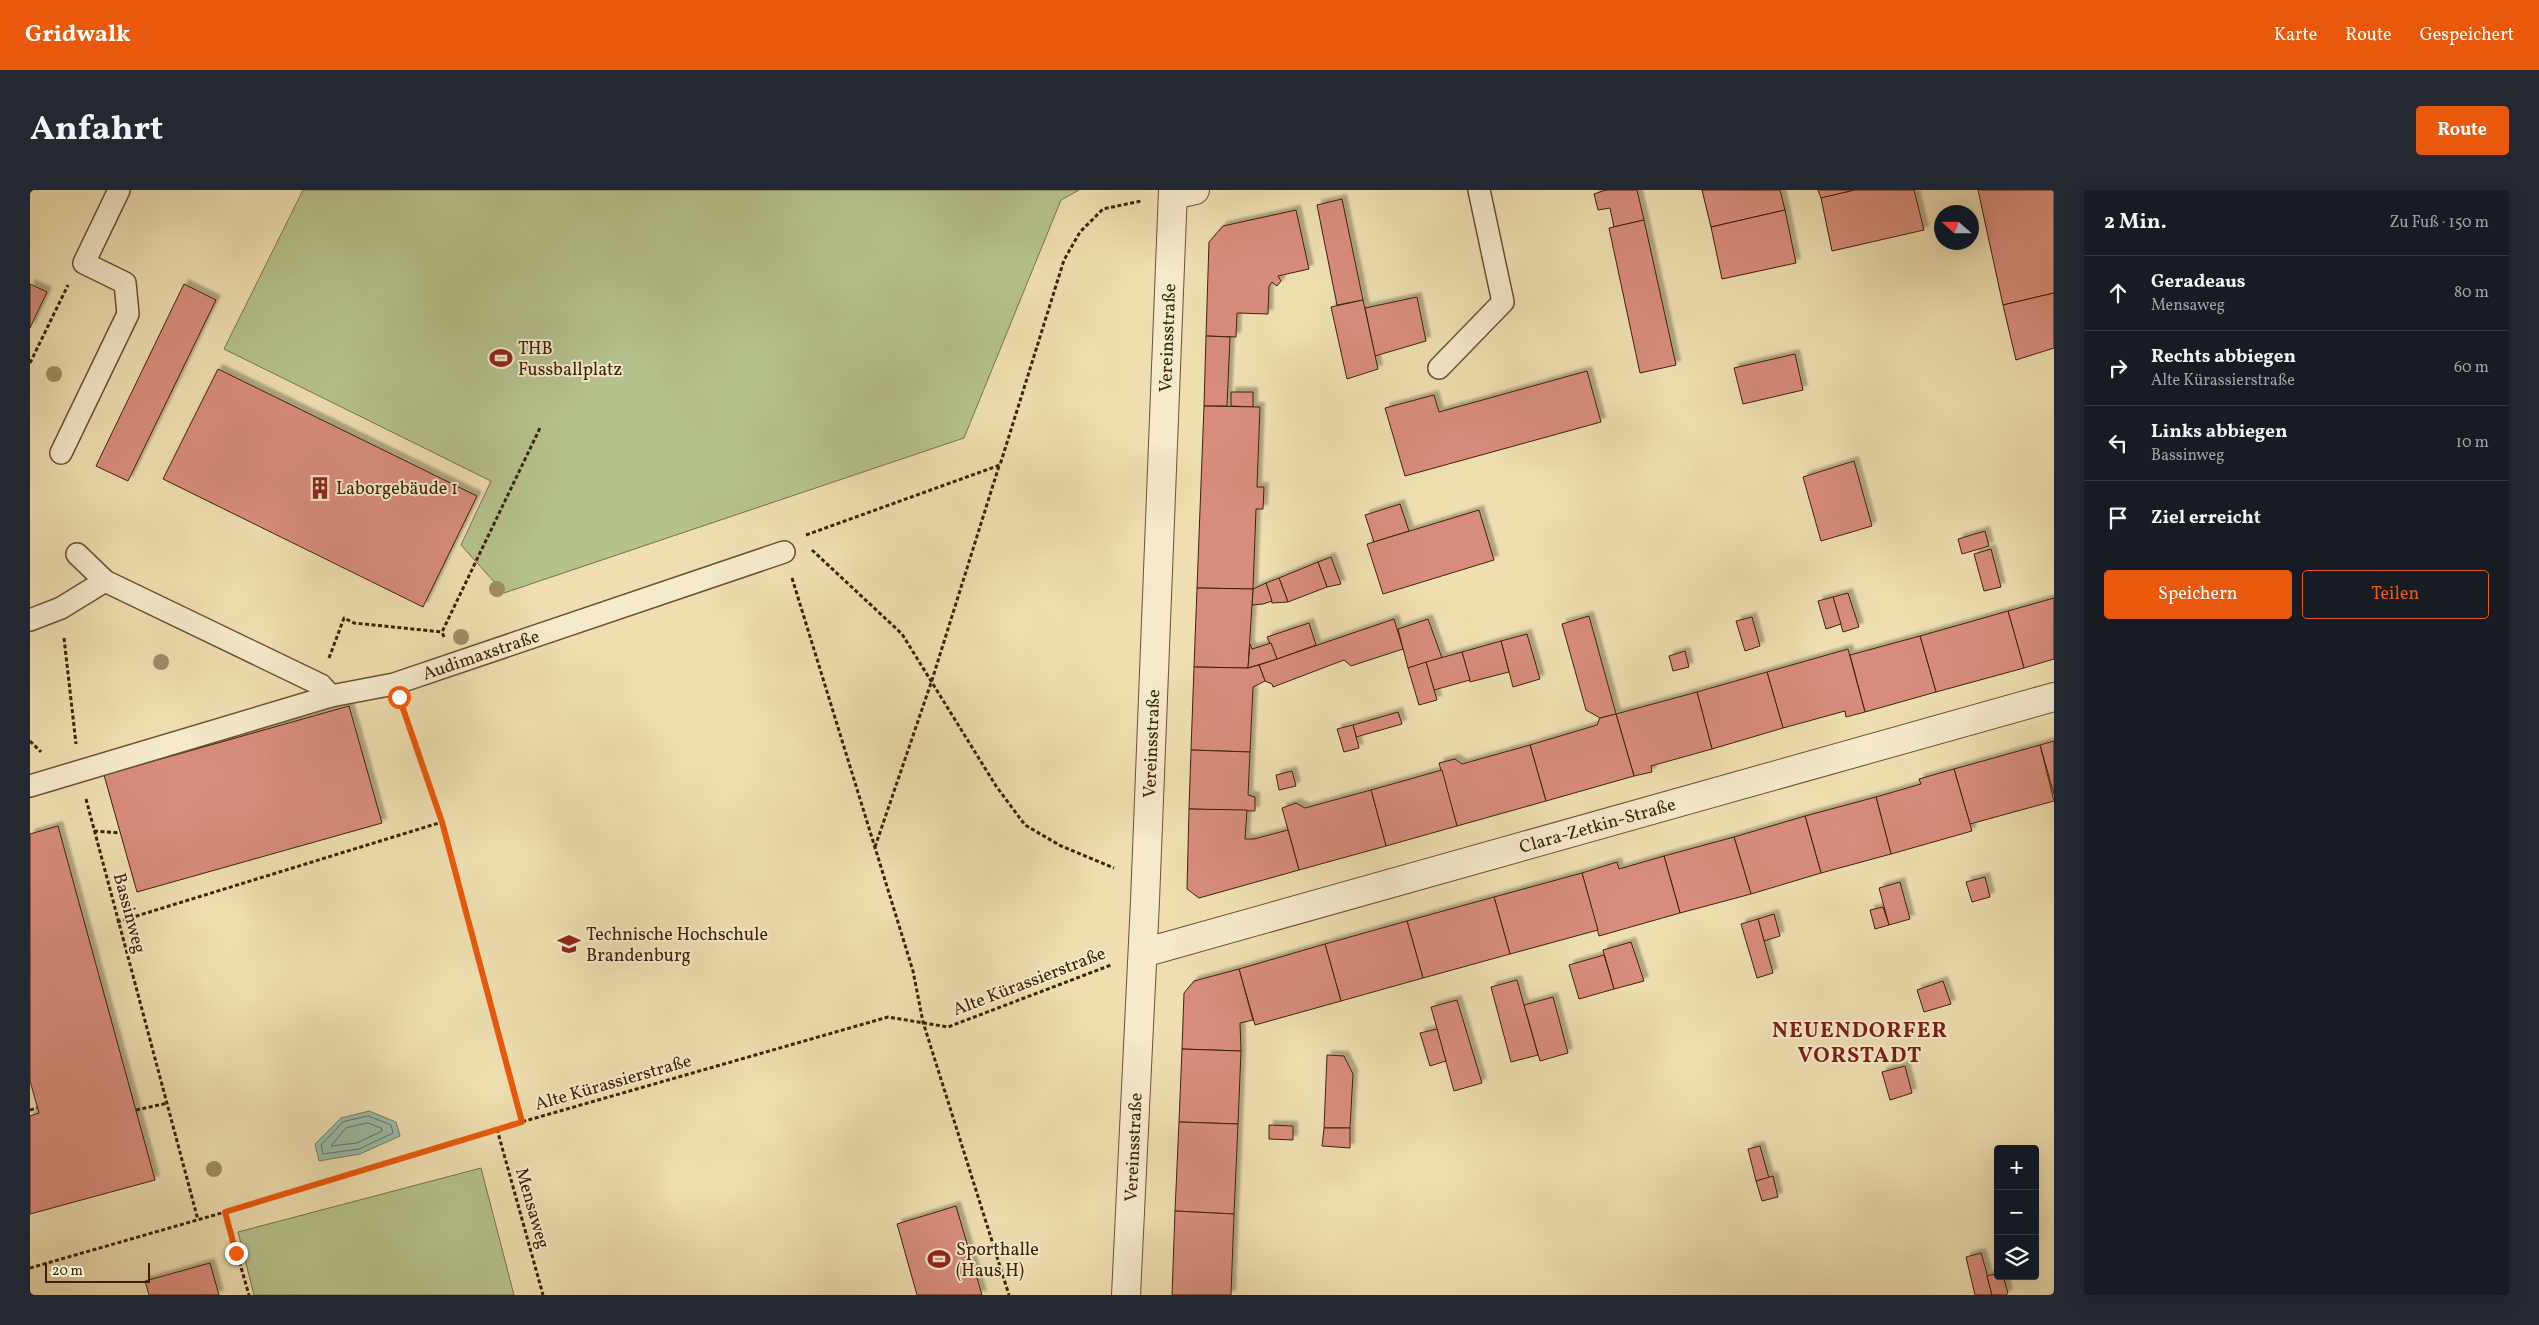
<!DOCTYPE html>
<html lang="de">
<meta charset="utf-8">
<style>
body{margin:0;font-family:Vollkorn,serif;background:#242831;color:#f1f3f6}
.controls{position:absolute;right:15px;bottom:15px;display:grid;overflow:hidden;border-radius:5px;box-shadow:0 5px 20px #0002}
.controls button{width:45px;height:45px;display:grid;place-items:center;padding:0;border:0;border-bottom:1px solid #363941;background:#171b24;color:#f1f3f6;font:25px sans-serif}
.compass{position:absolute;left:1904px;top:15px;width:45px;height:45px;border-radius:50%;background:#171b24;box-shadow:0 5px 20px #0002;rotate:291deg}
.scale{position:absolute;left:15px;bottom:12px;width:105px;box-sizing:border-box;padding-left:5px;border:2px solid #3e2206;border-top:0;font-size:14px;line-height:18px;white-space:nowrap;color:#3e2206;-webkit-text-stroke:4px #f5eacc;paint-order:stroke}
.stop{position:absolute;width:15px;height:15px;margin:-11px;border:4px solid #ea580c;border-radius:50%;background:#fff}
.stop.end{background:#ea580c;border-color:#fff;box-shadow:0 1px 5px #0008}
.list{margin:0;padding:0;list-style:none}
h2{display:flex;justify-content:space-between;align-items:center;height:65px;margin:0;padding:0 20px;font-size:21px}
h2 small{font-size:16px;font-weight:400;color:#9ea1a6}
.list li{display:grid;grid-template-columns:32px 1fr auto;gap:15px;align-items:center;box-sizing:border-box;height:75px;padding:0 20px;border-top:1px solid #363941}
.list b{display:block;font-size:19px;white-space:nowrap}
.list p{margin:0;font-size:16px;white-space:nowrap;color:#9ea1a6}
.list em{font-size:16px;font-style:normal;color:#9ea1a6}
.actions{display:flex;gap:10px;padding:15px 20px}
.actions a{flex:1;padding:11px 0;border:1px solid #ea580c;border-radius:5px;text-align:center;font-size:18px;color:#ea580c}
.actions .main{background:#ea580c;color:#fff}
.icon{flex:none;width:28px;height:28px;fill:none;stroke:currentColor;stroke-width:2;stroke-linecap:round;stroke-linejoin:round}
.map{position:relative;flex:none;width:2024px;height:1105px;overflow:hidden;border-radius:5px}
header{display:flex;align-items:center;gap:30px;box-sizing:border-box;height:70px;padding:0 25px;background:#ea580c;color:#fff}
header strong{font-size:24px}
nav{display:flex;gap:28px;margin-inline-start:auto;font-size:18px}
.intro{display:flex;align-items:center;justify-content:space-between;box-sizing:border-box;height:120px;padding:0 30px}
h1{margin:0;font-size:35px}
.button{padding:12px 22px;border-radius:5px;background:#ea580c;color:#fff;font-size:18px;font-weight:700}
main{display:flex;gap:30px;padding:0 30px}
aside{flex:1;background:#171b24;border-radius:5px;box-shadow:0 5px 20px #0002}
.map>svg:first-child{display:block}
.green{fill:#b6c28d;stroke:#7a724a}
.water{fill:#9abda9;stroke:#757f68}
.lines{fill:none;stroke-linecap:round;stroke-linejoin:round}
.shore{stroke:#6c7058;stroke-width:1}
.building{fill:#d88d7b;stroke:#3e2206;filter:url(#shadow)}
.service-casing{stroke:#6a5130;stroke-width:24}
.minor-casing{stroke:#6a5130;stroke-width:30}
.path{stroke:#3e2206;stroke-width:3;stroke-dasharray:4 2.5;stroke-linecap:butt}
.service{stroke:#f5eacc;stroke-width:21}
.minor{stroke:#f5eacc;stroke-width:28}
.tree{fill:#9e8d65}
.route{stroke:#ea580c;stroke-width:6}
.labels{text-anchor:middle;stroke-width:4;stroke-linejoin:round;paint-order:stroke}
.street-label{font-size:18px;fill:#3e2206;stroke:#f5eacc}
.poi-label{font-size:18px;fill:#3e2206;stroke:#f5eacc;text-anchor:start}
.district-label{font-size:22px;font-weight:bold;letter-spacing:1px;fill:#7a1f14;stroke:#f5eacc}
</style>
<header>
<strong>Gridwalk</strong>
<nav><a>Karte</a><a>Route</a><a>Gespeichert</a></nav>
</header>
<div class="intro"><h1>Anfahrt</h1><a class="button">Route</a></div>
<main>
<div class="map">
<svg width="2024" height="1105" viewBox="0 0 2024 1105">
<defs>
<filter id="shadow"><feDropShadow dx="4.5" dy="-4.5" stdDeviation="1" flood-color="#0004"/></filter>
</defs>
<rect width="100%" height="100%" fill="#efdfb0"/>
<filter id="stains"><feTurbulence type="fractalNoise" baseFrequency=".004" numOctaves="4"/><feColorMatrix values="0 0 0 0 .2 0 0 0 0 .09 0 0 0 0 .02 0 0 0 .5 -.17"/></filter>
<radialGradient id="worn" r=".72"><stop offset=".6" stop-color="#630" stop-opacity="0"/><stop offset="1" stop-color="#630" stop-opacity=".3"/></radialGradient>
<g class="green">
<polygon points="273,0 1049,0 1031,10 934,248 474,403 431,355 461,291 194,159"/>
<polygon points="451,978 484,1105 224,1105 208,1042"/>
</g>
<polygon class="water" points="339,921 366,932 370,946 330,964 289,971 285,954 311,928"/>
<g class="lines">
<g class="shore">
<polygon points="338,926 361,935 363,943 329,959 293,964 291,955 313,932"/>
<polygon points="338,933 351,938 352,941 327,953 301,956 316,938"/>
</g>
</g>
<g class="building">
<polygon points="1576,0 1607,0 1614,30 1584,37 1580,18 1568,20 1564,4"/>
<polygon points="1672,0 1750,0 1755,20 1681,37"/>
<polygon points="1788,0 1825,0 1791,8"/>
<polygon points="1825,0 1884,0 1894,40 1802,61 1791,8"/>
<polygon points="1948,0 2024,0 2024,103 1973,115"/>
<polygon points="1312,9 1333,110 1307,115 1287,15"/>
<polygon points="1266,20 1279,79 1248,86 1251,91 1247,96 1242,92 1239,96 1238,124 1207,123 1206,147 1176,146 1179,52 1193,36"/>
<polygon points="1755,20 1766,73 1692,89 1681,37"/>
<polygon points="1614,30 1646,175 1610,183 1579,38"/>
<polygon points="0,94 17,102 0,138"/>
<polygon points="154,94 186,110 98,291 66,276"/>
<polygon points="2024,103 2024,158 1986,170 1973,115"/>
<polygon points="1387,107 1396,151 1345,166 1335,118"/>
<polygon points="1333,110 1348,179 1317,189 1301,117"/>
<polygon points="1176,146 1200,147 1197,216 1174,216"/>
<polygon points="1765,164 1773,200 1713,214 1704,178"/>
<polygon points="188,179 447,306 393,417 133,289"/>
<polygon points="1557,181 1571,232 1375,286 1355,218 1404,205 1409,222"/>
<polygon points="1201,202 1223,202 1223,217 1201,216"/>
<polygon points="1174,216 1230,217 1227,297 1234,297 1233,319 1226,319 1223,399 1167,398"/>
<polygon points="1824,271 1842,336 1791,351 1773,287"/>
<polygon points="1370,314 1379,341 1344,352 1335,325"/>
<polygon points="1449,320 1464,370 1353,404 1337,354"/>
<polygon points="1955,341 1959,356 1932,364 1928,349"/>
<polygon points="1961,359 1971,397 1954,401 1944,364"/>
<polygon points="1301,367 1311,394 1297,397 1288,372"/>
<polygon points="1288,372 1297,397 1258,412 1249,388"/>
<polygon points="1249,388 1258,412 1242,413 1236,393"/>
<polygon points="1236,393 1242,411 1233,414 1222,415 1223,399"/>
<polygon points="1167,398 1223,399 1218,478 1164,477"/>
<polygon points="1818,403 1829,437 1813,442 1803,407"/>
<polygon points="1803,407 1811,434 1796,439 1788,411"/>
<polygon points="2024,408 2024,469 1994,478 1978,421"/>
<polygon points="1978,421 1994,478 1906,502 1890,446"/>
<polygon points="1559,426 1586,524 1570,528 1556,520 1532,434"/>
<polygon points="1722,427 1730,456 1715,461 1706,431"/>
<polygon points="1364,429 1373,459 1321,476 1314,470 1243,497 1242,494 1235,491 1229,475"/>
<polygon points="1398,429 1412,468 1378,478 1368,439"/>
<polygon points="1279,433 1286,455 1247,469 1237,447"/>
<polygon points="1497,444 1510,489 1483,497 1471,451"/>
<polygon points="1890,446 1906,502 1835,522 1820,465"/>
<polygon points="1471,451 1479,482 1440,492 1432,462"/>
<polygon points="1241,453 1247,469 1218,478 1220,454 1222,459"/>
<polygon points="1818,459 1835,522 1816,527 1815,521 1753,538 1737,482"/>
<polygon points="1655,461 1659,477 1643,481 1639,466"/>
<polygon points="1432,462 1440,490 1404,500 1396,472"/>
<polygon points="1396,472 1407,510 1389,515 1378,478"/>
<polygon points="1229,475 1235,491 1223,497 1220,562 1161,560 1164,477 1218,478"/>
<polygon points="1737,482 1753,538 1682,559 1667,502"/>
<polygon points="1667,502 1682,559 1621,576 1622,582 1604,586 1586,524"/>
<polygon points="319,516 352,633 107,702 74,585"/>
<polygon points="1368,522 1372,534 1326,547 1323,535"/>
<polygon points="1586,524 1604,586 1516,611 1500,555 1567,535 1570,528"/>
<polygon points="1323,535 1329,558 1314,562 1307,539"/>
<polygon points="2024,551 2024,604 2010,555"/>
<polygon points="1500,555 1516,611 1427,636 1409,573 1425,569 1432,574"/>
<polygon points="2010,555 2024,611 1940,634 1924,579"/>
<polygon points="1161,560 1220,562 1218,605 1225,607 1225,621 1159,619"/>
<polygon points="1924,579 1942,641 1861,664 1846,607 1891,594 1889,589"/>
<polygon points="1412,580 1427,636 1356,656 1341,600"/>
<polygon points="1262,581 1266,596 1249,600 1246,585"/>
<polygon points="1341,600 1356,656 1269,680 1252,618 1266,613 1275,618"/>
<polygon points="1846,607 1861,664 1791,683 1775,626"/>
<polygon points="1159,619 1217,620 1215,649 1224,649 1258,640 1269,680 1169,708 1157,699"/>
<polygon points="1775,626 1791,683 1721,704 1704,647"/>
<polygon points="28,636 125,990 0,1024 0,926 9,923 0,891 0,644"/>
<polygon points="1704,647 1721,704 1650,723 1634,666"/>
<polygon points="1634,666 1650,723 1569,746 1552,683 1587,672 1589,679"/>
<polygon points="1552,683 1568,740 1480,764 1464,707"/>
<polygon points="1955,687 1960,707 1942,712 1936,692"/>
<polygon points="1870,692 1880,729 1859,735 1849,698"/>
<polygon points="1464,707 1480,764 1393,788 1377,731"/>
<polygon points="1853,717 1859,735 1845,739 1840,720"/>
<polygon points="1744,724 1750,746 1734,751 1728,729"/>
<polygon points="1728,729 1743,783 1727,788 1711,734"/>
<polygon points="1377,731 1393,788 1311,811 1295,754"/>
<polygon points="1601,752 1614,791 1584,799 1573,760"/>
<polygon points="1295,754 1311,811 1225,835 1209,779"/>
<polygon points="1574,765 1584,799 1549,809 1539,775"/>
<polygon points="1209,779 1223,830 1210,833 1211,861 1152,859 1154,803 1164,791"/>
<polygon points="1487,790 1508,865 1481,872 1461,797"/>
<polygon points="1913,791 1921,814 1894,822 1887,800"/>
<polygon points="1523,807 1538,863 1510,871 1494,815"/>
<polygon points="1427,810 1452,893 1424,901 1401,817"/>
<polygon points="1407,839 1416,871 1400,876 1390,843"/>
<polygon points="1152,859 1211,861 1208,934 1149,932"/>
<polygon points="1297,865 1314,866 1323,884 1320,938 1294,938"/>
<polygon points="1875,876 1882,903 1860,910 1852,882"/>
<polygon points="1149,932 1208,934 1204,1024 1145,1021"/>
<polygon points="1239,935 1263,936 1263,950 1239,949"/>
<polygon points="1294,938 1320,938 1320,958 1292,956"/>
<polygon points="1730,956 1739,988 1726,991 1718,959"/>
<polygon points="1743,986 1748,1007 1732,1011 1726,991"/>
<polygon points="926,1016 952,1105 887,1105 867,1034"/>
<polygon points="1145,1021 1204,1024 1201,1105 1142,1105"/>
<polygon points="1951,1063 1956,1080 1962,1105 1945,1105 1936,1067"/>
<polygon points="180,1073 189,1105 119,1105 115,1091"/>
<polygon points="1968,1083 1968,1086 1973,1086 1978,1103 1976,1105 1962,1105 1957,1086"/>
</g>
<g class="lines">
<defs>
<g id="service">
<polyline points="1409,178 1473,112 1449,0"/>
<polyline points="31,263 98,124 95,93 54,73 89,0"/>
<polyline points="47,364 75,391"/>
<polyline points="0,430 31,418 75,391 291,495 301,506"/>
<path id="s1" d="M0,596L301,506L364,494L754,362"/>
</g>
<g id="minor">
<polyline points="1143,5 1165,0"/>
<path id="s2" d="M1113,763L2024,507"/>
<path id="s3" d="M1096,1105L1115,711L1143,0"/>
</g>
</defs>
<use href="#service" class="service-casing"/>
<use href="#minor" class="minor-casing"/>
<g class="path">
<polyline points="0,173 38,95"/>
<polyline points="776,345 970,275 1034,70 1050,42 1073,19 1111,11"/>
<polyline points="782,360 872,444 966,596 995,635 1031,656 1084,678"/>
<polyline points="762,388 883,781 893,832 979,1105"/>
<polyline points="414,447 412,442 510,238"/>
<polyline points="34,448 46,554"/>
<polyline points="299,468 314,428 324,433 412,442"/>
<polyline points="373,521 412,632 492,932"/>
<polyline points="0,551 11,562"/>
<polyline points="56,609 168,1030"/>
<polyline points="64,641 90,643"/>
<polyline points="845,657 902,490 969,276"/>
<polyline points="87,732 412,632"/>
<polyline points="0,920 7,918"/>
<polyline points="106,920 138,913"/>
<polyline points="467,939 513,1105"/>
<polyline points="195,1022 219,1105"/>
<polyline points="0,1078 195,1022 467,939 858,827 918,837 1081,775"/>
</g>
<use href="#service" class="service"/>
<use href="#minor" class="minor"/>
</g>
<g class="tree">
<circle cx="24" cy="184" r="8"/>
<circle cx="467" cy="399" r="8"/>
<circle cx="431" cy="447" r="8"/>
<circle cx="131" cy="472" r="8"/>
<circle cx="184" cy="979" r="8"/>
</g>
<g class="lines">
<polyline class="route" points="206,1063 195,1022 492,932 412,632 369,507"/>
</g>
<defs>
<symbol id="stadium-bare" viewBox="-9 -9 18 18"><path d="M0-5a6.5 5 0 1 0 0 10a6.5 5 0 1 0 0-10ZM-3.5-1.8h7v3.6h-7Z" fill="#8f2418" stroke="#f5eacc" stroke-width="2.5" paint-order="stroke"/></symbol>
<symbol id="building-bare" viewBox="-9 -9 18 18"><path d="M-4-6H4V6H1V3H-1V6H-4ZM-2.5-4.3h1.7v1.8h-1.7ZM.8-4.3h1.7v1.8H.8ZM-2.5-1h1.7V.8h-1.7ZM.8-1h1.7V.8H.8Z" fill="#8f2418" stroke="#f5eacc" stroke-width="2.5" paint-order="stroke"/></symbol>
<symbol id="university-bare" viewBox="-9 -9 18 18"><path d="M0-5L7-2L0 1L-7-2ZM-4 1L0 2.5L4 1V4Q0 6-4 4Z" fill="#8f2418" stroke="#f5eacc" stroke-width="2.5" paint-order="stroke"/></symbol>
</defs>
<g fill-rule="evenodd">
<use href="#stadium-bare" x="455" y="152" width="32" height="32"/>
<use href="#building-bare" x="274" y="282" width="32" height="32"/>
<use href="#university-bare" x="523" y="738" width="32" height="32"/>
<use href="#stadium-bare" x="893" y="1053" width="32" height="32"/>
</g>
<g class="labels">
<g class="street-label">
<text dy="6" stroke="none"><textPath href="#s3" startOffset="958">Vereinsstraße</textPath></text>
<text dy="6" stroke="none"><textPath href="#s1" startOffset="470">Audimaxstraße</textPath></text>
<text dy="6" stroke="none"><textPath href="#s3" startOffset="552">Vereinsstraße</textPath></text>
<text dy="6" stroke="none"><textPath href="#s2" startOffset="472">Clara-Zetkin-Straße</textPath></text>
<text transform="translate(100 723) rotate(75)" y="6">Bassinweg</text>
<text transform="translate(999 791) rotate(-21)" y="6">Alte Kürassierstraße</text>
<text transform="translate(583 892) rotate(-16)" y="6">Alte Kürassierstraße</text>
<text dy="6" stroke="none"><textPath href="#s3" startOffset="148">Vereinsstraße</textPath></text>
<text transform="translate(503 1018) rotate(74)" y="6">Mensaweg</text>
</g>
<g class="poi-label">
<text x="488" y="164">THB<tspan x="488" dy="21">Fussballplatz</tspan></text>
<text x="306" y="304">Laborgebäude 1</text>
<text x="556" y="750">Technische Hochschule<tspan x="556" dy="21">Brandenburg</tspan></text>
<text x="926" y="1065">Sporthalle<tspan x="926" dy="21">(Haus H)</tspan></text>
</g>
<g class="district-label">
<text x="1830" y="847">NEUENDORFER<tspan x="1830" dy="25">VORSTADT</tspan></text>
</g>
</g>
<rect width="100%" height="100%" filter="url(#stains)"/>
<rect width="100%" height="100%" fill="url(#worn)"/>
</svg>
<div class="controls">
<button>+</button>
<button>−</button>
<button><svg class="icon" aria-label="layers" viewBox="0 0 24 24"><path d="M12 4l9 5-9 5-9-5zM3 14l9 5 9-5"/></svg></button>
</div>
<svg class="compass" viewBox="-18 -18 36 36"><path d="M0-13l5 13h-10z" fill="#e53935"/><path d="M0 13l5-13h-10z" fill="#9ea1a6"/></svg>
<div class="scale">20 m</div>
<div class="stop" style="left:369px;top:507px"></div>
<div class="stop end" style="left:206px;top:1063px"></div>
</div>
<aside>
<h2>2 Min.<small>Zu Fuß · 150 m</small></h2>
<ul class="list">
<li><svg class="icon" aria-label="ahead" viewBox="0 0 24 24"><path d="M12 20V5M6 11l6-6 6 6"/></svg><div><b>Geradeaus</b><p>Mensaweg</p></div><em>80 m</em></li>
<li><svg class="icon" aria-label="right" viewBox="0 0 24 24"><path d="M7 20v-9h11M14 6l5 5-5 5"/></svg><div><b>Rechts abbiegen</b><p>Alte Kürassierstraße</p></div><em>60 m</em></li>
<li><svg class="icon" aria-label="left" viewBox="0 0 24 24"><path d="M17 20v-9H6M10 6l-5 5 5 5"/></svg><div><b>Links abbiegen</b><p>Bassinweg</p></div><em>10 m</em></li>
<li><svg class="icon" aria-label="arrive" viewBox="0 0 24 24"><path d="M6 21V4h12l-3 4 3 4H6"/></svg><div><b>Ziel erreicht</b></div></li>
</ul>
<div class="actions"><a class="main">Speichern</a><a>Teilen</a></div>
</aside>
</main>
